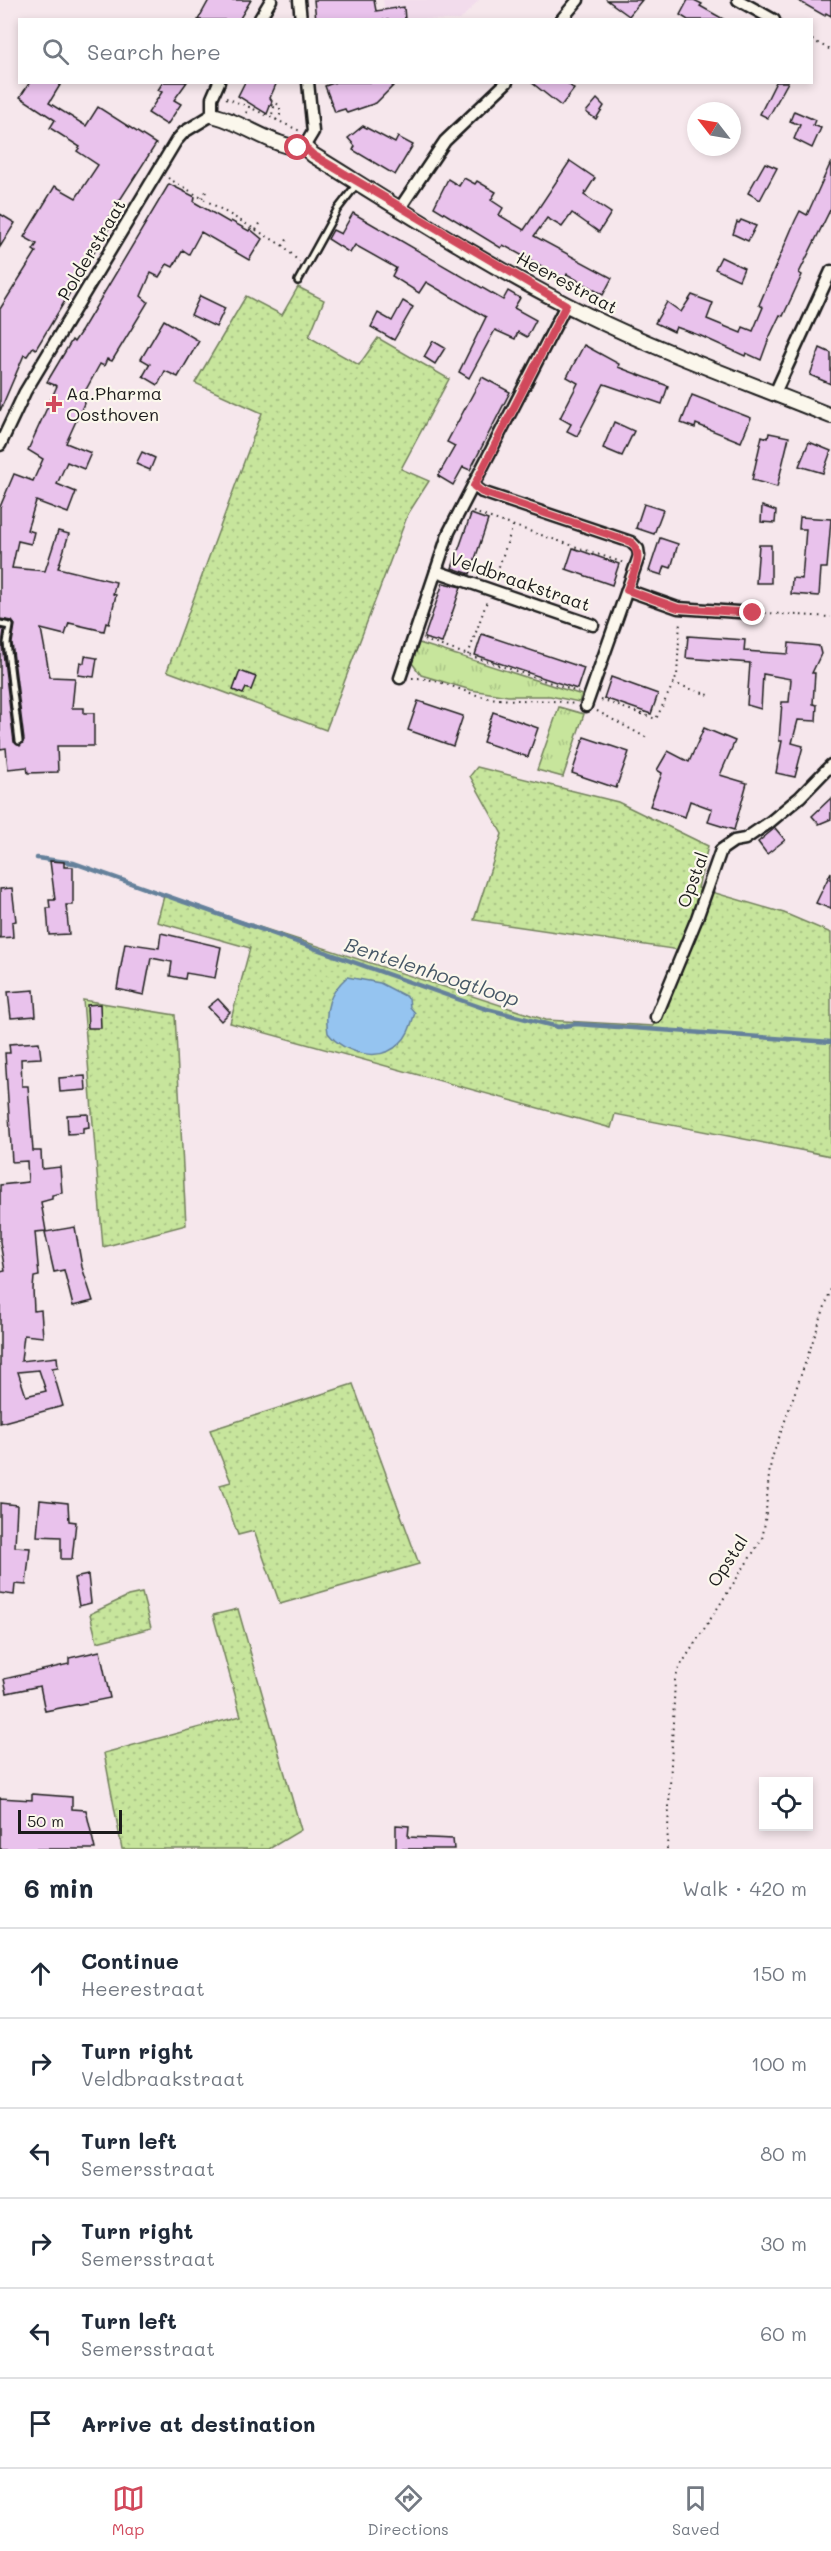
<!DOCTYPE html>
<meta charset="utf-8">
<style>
body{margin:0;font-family:Mali,sans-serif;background:#f6f6f7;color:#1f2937}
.controls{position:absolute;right:18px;bottom:18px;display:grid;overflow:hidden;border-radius:0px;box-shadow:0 3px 9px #0003}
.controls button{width:54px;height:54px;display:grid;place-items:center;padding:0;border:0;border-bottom:2px solid #e0e1e3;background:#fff;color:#1f2937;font:30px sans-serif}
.compass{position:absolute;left:687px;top:102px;width:54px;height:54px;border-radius:50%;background:#fff;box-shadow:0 3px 9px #0003;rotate:301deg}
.scale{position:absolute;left:18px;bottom:15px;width:104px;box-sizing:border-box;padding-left:6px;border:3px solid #1c1c1c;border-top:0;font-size:16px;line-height:21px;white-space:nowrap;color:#1c1c1c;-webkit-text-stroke:4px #fbf7ec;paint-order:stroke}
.stop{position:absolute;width:18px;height:18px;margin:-14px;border:4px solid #d1495b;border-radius:50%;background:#fff}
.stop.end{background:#d1495b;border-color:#fff;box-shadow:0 2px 6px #0008}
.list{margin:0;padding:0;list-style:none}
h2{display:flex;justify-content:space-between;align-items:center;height:78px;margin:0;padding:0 24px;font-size:26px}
h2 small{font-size:20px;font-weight:400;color:#747a83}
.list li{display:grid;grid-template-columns:39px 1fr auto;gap:18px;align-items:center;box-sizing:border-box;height:90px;padding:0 24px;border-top:2px solid #e0e1e3}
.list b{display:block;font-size:22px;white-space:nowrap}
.list p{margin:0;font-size:20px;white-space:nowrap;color:#747a83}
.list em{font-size:20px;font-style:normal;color:#747a83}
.icon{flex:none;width:33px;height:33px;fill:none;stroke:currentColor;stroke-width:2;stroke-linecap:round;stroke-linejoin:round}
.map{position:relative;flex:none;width:831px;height:1849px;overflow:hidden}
.search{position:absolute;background:#fff;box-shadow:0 3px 9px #0003;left:18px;right:18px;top:18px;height:66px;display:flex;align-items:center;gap:15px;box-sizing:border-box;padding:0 21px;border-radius:0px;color:#747a83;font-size:22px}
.sheet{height:618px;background:#fff}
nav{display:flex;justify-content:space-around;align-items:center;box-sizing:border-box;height:84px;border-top:2px solid #e0e1e3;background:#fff;font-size:16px;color:#747a83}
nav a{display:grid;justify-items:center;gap:3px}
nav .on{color:#d1495b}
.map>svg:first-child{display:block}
.built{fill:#f2dcec}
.grass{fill:url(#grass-dots);stroke:#72805c;stroke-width:1.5}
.park{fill:url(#park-tufts);stroke:#72805c;stroke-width:1.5}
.water{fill:#95c4f0;stroke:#65819b;stroke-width:1.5}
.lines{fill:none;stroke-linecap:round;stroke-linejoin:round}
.stream{stroke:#65819b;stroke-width:4.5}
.building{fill:#e9c2ec;stroke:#1c1c1c;stroke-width:1.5;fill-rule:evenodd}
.service-casing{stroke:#1c1c1c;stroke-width:10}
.minor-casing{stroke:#1c1c1c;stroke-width:15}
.tertiary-casing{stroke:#1c1c1c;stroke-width:18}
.path{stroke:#1c1c1c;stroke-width:2;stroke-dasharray:1.5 4.5;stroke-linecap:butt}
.service{stroke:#fbf7ec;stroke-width:5}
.minor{stroke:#fbf7ec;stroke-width:10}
.tertiary{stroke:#fbf7ec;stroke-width:14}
.route{stroke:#d1495b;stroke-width:8}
.poi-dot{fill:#d1495b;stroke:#fbf7ec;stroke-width:2}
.labels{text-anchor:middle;stroke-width:4.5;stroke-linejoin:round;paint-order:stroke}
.street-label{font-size:18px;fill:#1c1c1c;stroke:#fbf7ec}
.poi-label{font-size:18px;fill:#1c1c1c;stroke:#fbf7ec;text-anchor:start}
.water-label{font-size:20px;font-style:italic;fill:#465766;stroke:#fbf7ec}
</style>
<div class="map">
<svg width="831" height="1849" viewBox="0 0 831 1849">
<defs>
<pattern id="grass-dots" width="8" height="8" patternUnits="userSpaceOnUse" patternTransform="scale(1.5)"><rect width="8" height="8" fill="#c7e59c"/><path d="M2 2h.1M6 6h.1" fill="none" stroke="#aac486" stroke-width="1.8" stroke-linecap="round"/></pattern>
<pattern id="park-tufts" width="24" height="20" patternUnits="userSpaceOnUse" patternTransform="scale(1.5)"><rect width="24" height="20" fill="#c7e59c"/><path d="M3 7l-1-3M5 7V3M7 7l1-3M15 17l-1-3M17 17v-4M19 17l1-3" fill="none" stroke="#aac486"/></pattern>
</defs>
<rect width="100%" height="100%" fill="#f6e7ec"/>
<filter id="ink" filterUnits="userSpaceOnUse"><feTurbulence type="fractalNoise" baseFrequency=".0167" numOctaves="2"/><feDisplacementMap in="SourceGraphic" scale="12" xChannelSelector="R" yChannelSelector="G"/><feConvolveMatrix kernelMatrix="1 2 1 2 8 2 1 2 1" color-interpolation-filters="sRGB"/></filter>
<g filter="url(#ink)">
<polygon class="built" points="383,0 479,0 460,20 386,19"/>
<g class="grass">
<polygon points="298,287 324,300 309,337 359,365 378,338 449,379 401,469 429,481 408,514 326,730 167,671 262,413 195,383 246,296 282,315"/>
<polygon points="477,767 618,802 708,846 698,888 784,913 831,933 831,1156 615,1114 611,1128 230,1023 250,948 157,922 164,896 546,1020 653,1026 680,950 474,920 502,834 470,776"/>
<polygon points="83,1000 175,1015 186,1225 103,1247"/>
<polygon points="353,1384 419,1564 280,1604 254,1531 238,1535 220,1485 231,1482 210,1430"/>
<polygon points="142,1593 151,1628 97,1642 90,1614 128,1596"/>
<polygon points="238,1609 301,1830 269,1849 122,1849 104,1753 241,1716 213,1615"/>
</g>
<g class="park">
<polygon points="419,643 582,695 579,702 550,696 508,696 471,690 421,675 412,663"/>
<polygon points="559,707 584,714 563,777 537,770"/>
</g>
<path class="water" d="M347,977L380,983L409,998L410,1007L415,1013C411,1024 409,1035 400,1043C380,1064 344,1053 328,1033C324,1009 329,993 347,977Z"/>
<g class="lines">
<polyline class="stream" points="37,858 74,863 483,1008 558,1027 576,1024 604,1026 831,1042"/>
</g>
<g class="building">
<polygon points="209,0 251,0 239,20 198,20"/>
<polygon points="314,0 374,0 376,11 404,7 405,20 316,20"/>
<polygon points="607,0 642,0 629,16"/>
<polygon points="688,0 694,0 702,4 700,6 725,20 688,20 680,15"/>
<polygon points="797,0 831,0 831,16 826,13 825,16"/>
<polygon points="30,82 62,82 49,103 86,126 98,107 156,144 107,220 112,223 36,349 33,347 27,356 24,355 0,411 0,309 36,252 33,250 37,244 24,237 55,186 76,198 98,165 77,151 80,147 50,128 55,120 20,97"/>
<polygon points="163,82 187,82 174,100 181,104 167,125 148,113 162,92 158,90"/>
<polygon points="245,82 277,82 270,98 272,101 267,114 238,96"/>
<polygon points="336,82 397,82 376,103 347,113 345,109 335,112 325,86"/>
<polygon points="531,82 566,82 574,89 561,106"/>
<polygon points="776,82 788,82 768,118 760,114"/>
<polygon points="597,99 604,106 596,119 586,112"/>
<polygon points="794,111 815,120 813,125 821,128 812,148 794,139 800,125 790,121"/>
<polygon points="363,126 395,143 398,137 413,145 395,175 353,150 355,146 348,138"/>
<polygon points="570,161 595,178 584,195 611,213 599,232 572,213 562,227 547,218 534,236 612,278 603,295 567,274 565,279 503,245 501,248 434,207 448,179 459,186 464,178 475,184 477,181 496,192 491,200 503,208 499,215 524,230"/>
<polygon points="831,162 831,208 799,273 802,275 783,316 780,315 769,338 761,360 746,353 745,356 701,336 676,327 674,332 655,323 667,302 681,312 692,295 713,303 707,319 741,333 743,327 753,331 763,307 759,305 795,221 800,211 807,215"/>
<polygon points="765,163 777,168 760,200 748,193"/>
<polygon points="169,184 195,197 194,202 230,223 231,221 249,231 250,229 262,239 249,260 201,232 189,254 183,250 173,267 167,264 159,277 151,273 141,296 148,302 112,361 107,359 104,366 100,364 82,397 86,399 66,443 91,453 84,469 67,462 57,484 76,492 68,513 36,501 27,530 34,532 31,544 18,541 12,568 45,571 58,531 69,534 58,568 116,582 113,594 116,595 109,624 106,623 104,631 69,623 65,635 41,629 50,677 75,678 72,708 84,708 84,713 94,713 94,746 57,746 58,772 28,773 27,767 8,769 6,748 0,749 0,629 4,630 2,644 14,742 20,746 24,740 12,643 15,625 12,621 0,619 0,507 14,474 33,481 43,459 28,450 57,386 47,382 72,340 74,342 82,330"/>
<polygon points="353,213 503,300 508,291 520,298 514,308 536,320 527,337 518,332 515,339 495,330 469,378 459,372 486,317 426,282 419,293 392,276 396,268 355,245 350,253 328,239 333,230 341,234"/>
<polygon points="0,214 15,223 0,247"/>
<polygon points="741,220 756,226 748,241 733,234 737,222 739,223"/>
<polygon points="721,257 744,268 739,280 715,269"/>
<polygon points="200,296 225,308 216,327 191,315"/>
<polygon points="403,301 413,307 394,340 371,327 378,313 392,321"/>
<polygon points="164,320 199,341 178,377 165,371 158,385 143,376 150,364 141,359"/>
<polygon points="433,341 445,348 435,364 424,357"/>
<polygon points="584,345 619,364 618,367 668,386 662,404 604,384 577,436 567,431 571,424 560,418 578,383 567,377"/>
<polygon points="820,348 831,353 831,384 810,375"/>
<polygon points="482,377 510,392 470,470 463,467 453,485 438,476 455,446 447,442"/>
<polygon points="692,395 751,418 741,442 696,424 695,428 681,423"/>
<polygon points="614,422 634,431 622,456 603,448"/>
<polygon points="769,433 789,437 777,487 752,480 762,436 768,438"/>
<polygon points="809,442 831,451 823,473 799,466"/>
<polygon points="142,452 155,458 150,470 136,464"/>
<polygon points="644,504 663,510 654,534 636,528"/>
<polygon points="762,506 776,511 775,523 761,522"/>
<polygon points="471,514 488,520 470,574 452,568"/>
<polygon points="800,517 831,519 827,568 821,568 819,596 791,594 792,578 802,579 806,529 799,529"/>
<polygon points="660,538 678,544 671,568 665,566 662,575 649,571"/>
<polygon points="759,545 771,545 771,583 756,583"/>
<polygon points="573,548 619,564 612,585 566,569"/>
<polygon points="443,583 461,587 442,643 424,638"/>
<polygon points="482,634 584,668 577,689 475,655"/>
<polygon points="688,636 745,640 744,651 788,654 789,643 819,646 821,654 812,673 815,673 813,704 817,705 816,721 798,720 792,743 803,746 795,777 776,773 782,741 779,741 782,702 789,702 791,679 763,674 761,709 747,705 750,663 686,658"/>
<polygon points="85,656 97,658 94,677 78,675 80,662 84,663"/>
<polygon points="240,671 256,677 251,690 246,688 243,694 233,690"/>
<polygon points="611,677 658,694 651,714 604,698"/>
<polygon points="418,701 463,716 453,746 408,730"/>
<polygon points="493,712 538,728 528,757 483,742"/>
<polygon points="704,728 735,741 720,775 747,783 734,830 708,822 712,809 690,801 685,817 650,806 662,773 657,770 668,751 689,762"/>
<polygon points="584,737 629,752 616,788 572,773"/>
<polygon points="831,798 831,819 819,824 812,816"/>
<polygon points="775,828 785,840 767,854 758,842"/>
<polygon points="50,861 64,862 64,867 73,867 73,905 66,905 69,934 49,935 47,908 50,908 49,900 55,900"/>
<polygon points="831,872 831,909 816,903"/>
<polygon points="12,888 16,921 12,922 13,937 0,938 0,889"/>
<polygon points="161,933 221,947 215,978 186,973 185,979 170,976 172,962 151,958 144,995 117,989 125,943 159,948"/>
<polygon points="34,990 36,1016 11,1018 8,992"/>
<polygon points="218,999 230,1012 221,1021 208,1007"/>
<polygon points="100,1004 101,1028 88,1028 87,1005"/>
<path d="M39,1042L41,1058L21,1059L22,1086H28L33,1151H41L42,1169L60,1167L62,1193L52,1195V1199L41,1202L46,1231L35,1232L39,1276L34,1277L33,1289L34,1311L41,1310L43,1337L24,1335L21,1361L57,1357L58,1367L52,1368L63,1406L0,1423V1272L5,1271L0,1242V1185L28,1182L27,1161L12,1162L5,1053H10L9,1044ZM39,1370L46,1391L26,1396L18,1372Z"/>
<polygon points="85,1076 86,1090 60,1092 59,1078"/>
<polygon points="88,1114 89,1127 83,1128 83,1133 68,1134 67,1115"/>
<polygon points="75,1227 82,1267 93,1301 73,1306 64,1270 54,1272 45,1232"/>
<polygon points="40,1500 68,1503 69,1521 76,1522 72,1559 61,1559 61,1537 37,1536"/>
<polygon points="0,1503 17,1505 15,1547 30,1548 26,1585 15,1584 14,1595 0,1593"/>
<polygon points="88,1575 91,1603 79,1606 74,1578"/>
<polygon points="100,1651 110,1698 45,1711 40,1686 7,1693 4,1679 69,1664 69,1658"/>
<polygon points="32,1794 72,1797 72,1809 86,1810 95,1849 0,1849 0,1798 32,1800"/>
<polygon points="396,1825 409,1826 408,1837 453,1839 454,1849 396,1849"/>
</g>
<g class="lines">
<defs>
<g id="service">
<polyline points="298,281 337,210 357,184"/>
<polyline points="0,624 10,626 7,643 19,741"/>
</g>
<g id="minor">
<polyline points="299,0 301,20"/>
<polyline points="738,0 774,20"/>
<polyline points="259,20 271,0"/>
<polyline points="561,20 578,0"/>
<polyline points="304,147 313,132 308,82"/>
<polyline points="400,208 445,141 507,82"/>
<polyline points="775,393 831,271"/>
<polyline points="0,445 25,392 176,141 184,132 212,115 212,98 219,82"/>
<polyline points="474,486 482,492 631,542 638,549 639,556 586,706"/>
<polyline points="436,571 593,625"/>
<polyline points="627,590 678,608 753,613"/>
<polyline points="400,678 449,532 566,305"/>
<polyline points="656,1017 697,918 721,850 734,841 745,839 770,822 800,797 831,765"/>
</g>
<path id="tertiary" d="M212,115C240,120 279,151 304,147L313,155C402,210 493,269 587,315C666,354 750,383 831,416"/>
</defs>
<use href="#service" class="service-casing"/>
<use href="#minor" class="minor-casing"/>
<use href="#tertiary" class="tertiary-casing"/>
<g class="path">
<polyline points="812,40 831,50"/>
<polyline points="226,98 249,107"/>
<polyline points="268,105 274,107 271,118"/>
<polyline points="272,106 276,103 280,106 280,115 276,120"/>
<polyline points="246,113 249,107 300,131"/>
<polyline points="168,178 285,247 299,262"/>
<polyline points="202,198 207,190"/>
<polyline points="256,230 261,222"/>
<polyline points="283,246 288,238"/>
<polyline points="473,512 624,563"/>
<polyline points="495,578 513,526"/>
<polyline points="765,613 831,617"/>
<polyline points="424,640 578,692"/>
<polyline points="468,655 487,601"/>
<path d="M412,678C439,677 464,694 490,698C518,702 546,698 574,704"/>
<polyline points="673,683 712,696"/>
<polyline points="601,700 656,719 677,676 680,621"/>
<polyline points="597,711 647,738"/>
<path d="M667,1849L675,1680L679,1668L762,1539C768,1512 766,1484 772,1458L831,1289"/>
</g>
<use href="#service" class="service"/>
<use href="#minor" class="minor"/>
<use href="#tertiary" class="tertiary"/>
</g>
</g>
<g class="lines" filter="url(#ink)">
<path class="route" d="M298,148L304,147L313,155L566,305L474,486L482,492L631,542C645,555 633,574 627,590L678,608L753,613"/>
</g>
<path class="poi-dot" d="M51 395h6v6h6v6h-6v6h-6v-6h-6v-6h6z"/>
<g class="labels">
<g class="street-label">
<text transform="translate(92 250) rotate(-59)" y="6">Polderstraat</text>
<text transform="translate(567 283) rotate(28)" y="6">Heerestraat</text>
<text transform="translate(520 582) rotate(19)" y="6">Veldbraakstraat</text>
<text transform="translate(693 880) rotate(-70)" y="6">Opstal</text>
<text transform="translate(728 1561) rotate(-57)" y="6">Opstal</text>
</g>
<g class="poi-label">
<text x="66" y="400">Aa.Pharma<tspan x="66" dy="21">Oosthoven</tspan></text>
</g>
<g class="water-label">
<text transform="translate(432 972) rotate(18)" y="7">Bentelenhoogtloop</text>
</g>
</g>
</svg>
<div class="controls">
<button><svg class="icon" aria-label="locate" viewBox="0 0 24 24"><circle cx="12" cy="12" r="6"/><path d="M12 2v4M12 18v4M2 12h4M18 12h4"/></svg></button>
</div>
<svg class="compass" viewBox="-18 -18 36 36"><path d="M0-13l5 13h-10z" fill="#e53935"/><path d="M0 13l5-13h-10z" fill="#747a83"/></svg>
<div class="scale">50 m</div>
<div class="stop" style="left:298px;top:148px"></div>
<div class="stop end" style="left:753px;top:613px"></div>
<div class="search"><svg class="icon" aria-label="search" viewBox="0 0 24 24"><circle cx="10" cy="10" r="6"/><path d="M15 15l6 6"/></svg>Search here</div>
</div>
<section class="sheet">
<h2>6 min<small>Walk · 420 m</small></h2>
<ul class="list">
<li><svg class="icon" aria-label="ahead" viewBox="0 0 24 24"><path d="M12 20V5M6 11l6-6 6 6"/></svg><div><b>Continue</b><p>Heerestraat</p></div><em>150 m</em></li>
<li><svg class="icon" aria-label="right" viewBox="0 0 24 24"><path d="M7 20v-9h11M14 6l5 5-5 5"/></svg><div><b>Turn right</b><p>Veldbraakstraat</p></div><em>100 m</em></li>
<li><svg class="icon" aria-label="left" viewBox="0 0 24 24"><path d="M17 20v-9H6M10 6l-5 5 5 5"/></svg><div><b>Turn left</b><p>Semersstraat</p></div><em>80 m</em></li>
<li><svg class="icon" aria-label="right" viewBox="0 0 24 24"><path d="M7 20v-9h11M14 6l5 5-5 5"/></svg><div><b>Turn right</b><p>Semersstraat</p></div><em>30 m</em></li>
<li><svg class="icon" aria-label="left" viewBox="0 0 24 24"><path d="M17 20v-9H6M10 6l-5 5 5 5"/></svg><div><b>Turn left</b><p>Semersstraat</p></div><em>60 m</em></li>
<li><svg class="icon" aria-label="arrive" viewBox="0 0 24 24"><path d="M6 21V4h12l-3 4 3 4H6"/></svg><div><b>Arrive at destination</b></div></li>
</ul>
</section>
<nav>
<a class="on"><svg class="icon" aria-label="map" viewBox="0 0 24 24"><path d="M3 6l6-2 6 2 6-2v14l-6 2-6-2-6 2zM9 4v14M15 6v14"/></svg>Map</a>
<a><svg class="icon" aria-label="directions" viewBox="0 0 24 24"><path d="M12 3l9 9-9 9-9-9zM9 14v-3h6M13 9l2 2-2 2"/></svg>Directions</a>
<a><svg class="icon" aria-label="saved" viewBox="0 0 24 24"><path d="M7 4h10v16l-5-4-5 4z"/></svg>Saved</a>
</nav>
